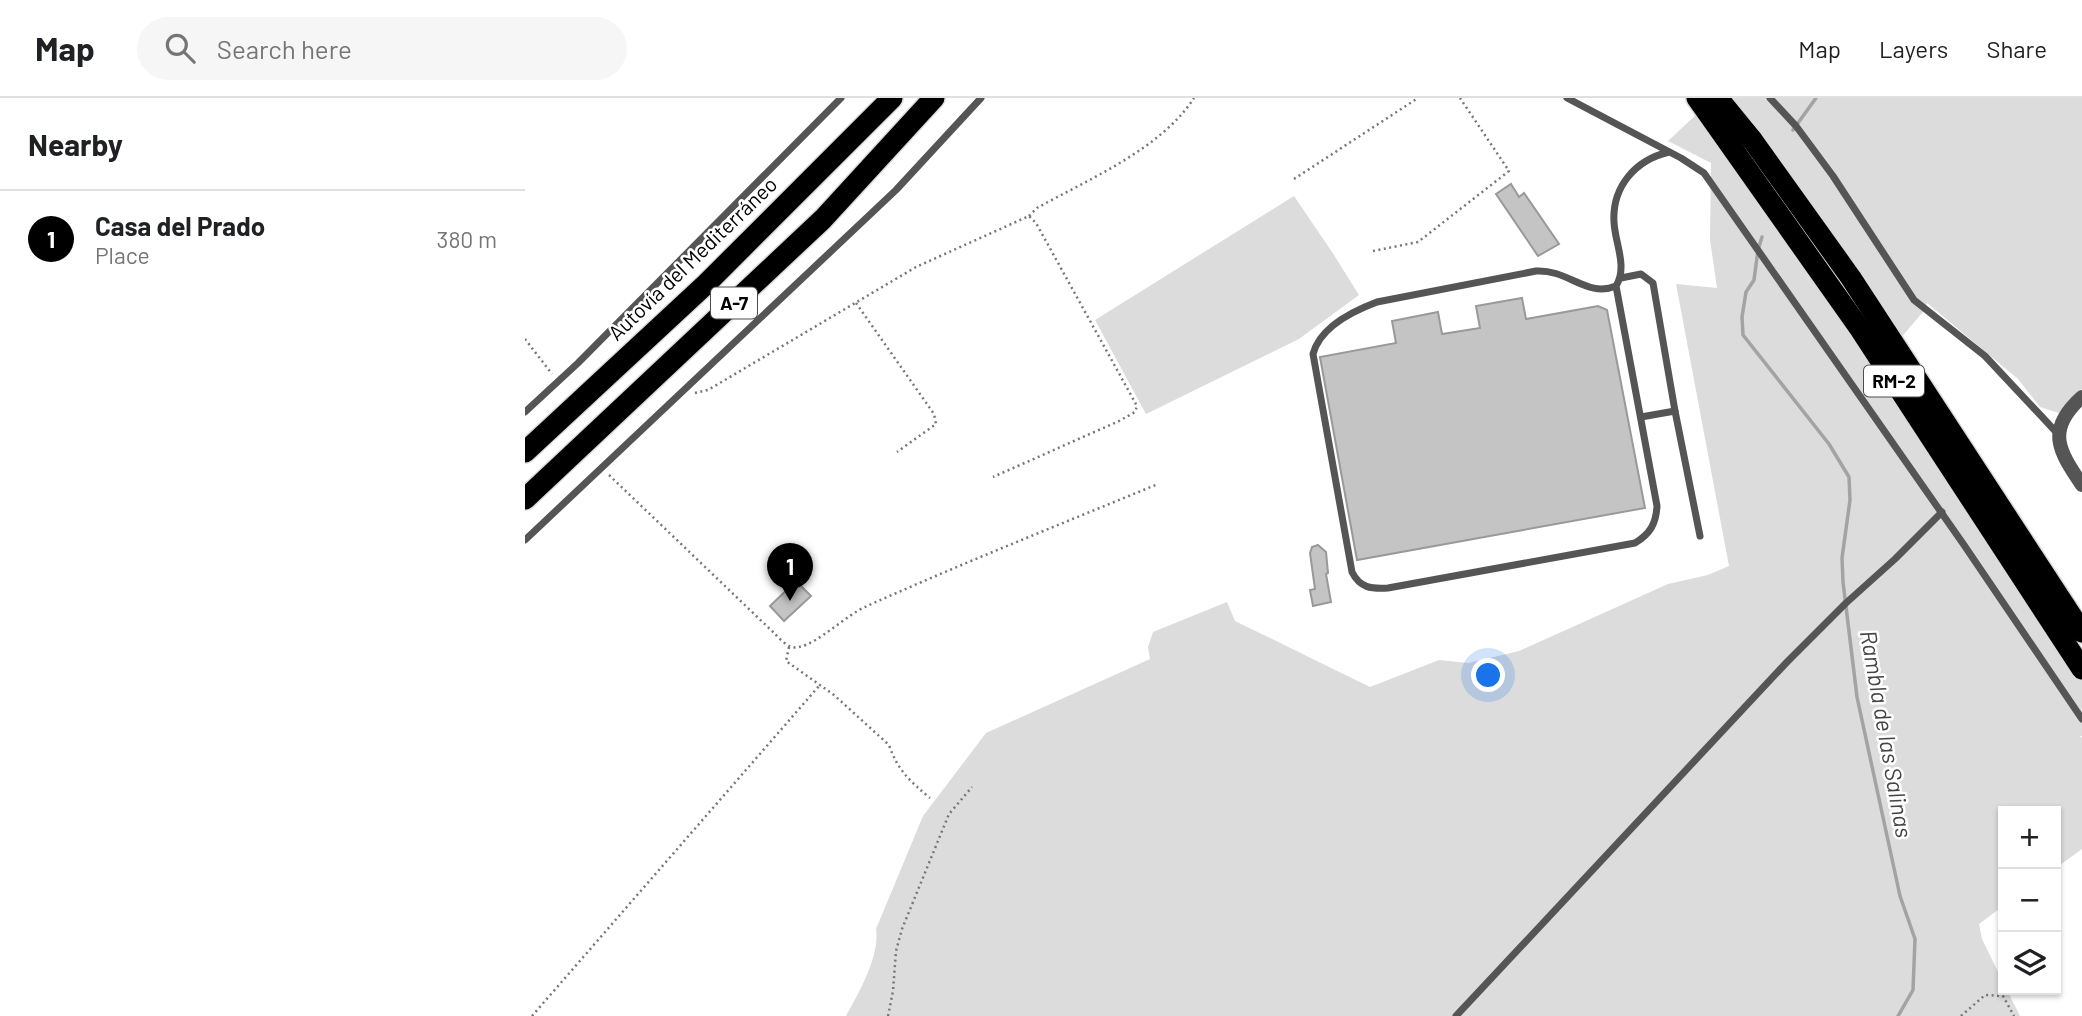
<!DOCTYPE html>
<meta charset="utf-8">
<style>
body{margin:0;font-family:Barlow,sans-serif;background:#f6f6f6;color:#202124}
.controls{position:absolute;right:21px;bottom:21px;display:grid;overflow:hidden;border-radius:0px;box-shadow:0 2px 5px #0004}
.controls button{width:63px;height:63px;display:grid;place-items:center;padding:0;border:0;border-bottom:2px solid #e0e0e0;background:#fff;color:#202124;font:35px sans-serif}
.you{position:absolute;left:964px;top:578px;width:24px;height:24px;margin:-18px;border:5px solid #fff;border-radius:50%;background:#1a73e8;box-shadow:0 0 0 10px #1a73e833}
.badge{display:grid;place-items:center;width:46px;height:46px;border-radius:50%;background:#000;color:#fff;font-size:23px;font-weight:700}
.pin{position:absolute;translate:-50% -58px;filter:drop-shadow(0 2px 4px #0008)}
.pin::after{content:'';position:absolute;top:37px;width:24px;height:21px;background:inherit;clip-path:polygon(0 0,100% 0,50% 100%)}
.list{margin:0;padding:0;list-style:none}
h2{display:flex;justify-content:space-between;align-items:center;height:91px;margin:0;padding:0 28px;font-size:30px}
h2 small{font-size:23px;font-weight:400;color:#757577}
.list li{display:grid;grid-template-columns:46px 1fr auto;gap:21px;align-items:center;box-sizing:border-box;height:98px;padding:0 28px;border-top:2px solid #e0e0e0}
.list b{display:block;font-size:26px;white-space:nowrap}
.list p{margin:0;font-size:23px;white-space:nowrap;color:#757577}
.list em{font-size:23px;font-style:normal;color:#757577}
.icon{flex:none;width:38px;height:38px;fill:none;stroke:currentColor;stroke-width:2;stroke-linecap:round;stroke-linejoin:round}
.map{position:relative;flex:none;width:1557px;height:918px;overflow:hidden}
header{display:flex;align-items:center;gap:42px;box-sizing:border-box;height:98px;padding:0 35px;background:#fff;border-bottom:2px solid #e0e0e0}
header strong{font-size:33px}
nav{display:flex;gap:38px;margin-inline-start:auto;font-size:24px}
.search{width:490px;height:63px;background:#f6f6f6;display:flex;align-items:center;gap:18px;box-sizing:border-box;padding:0 24px;border-radius:38px;color:#757577;font-size:26px}
main{display:flex}
aside{flex:1;background:#fff}
.map>svg:first-child{display:block}
.green{fill:#dcdcdc}
.lines{fill:none;stroke-linecap:round;stroke-linejoin:round}
.stream{stroke:#a3a3a3;stroke-width:3.5}
.building{fill:#c4c4c4;stroke:#999;stroke-width:2}
.motorway-casing{stroke:#dbdbdb;stroke-width:24}
.path{stroke:#777;stroke-width:2.5;stroke-dasharray:2 3.5;stroke-linecap:butt}
.service{stroke:#555;stroke-width:7}
.minor{stroke:#555;stroke-width:14}
.motorway{stroke:#000;stroke-width:21}
.labels{text-anchor:middle;stroke-width:5;stroke-linejoin:round;paint-order:stroke}
.shield{fill:#fff;stroke:#4c4c4c;stroke-width:2}
.shield-label{font-size:19px;font-weight:bold;fill:#000}
.street-label{font-size:21px;fill:#000;stroke:#fff}
.water-label{font-size:23px;font-style:italic;fill:#444;stroke:#fff}
</style>
<header>
<strong>Map</strong>
<div class="search"><svg class="icon" aria-label="search" viewBox="0 0 24 24"><circle cx="10" cy="10" r="6"/><path d="M15 15l6 6"/></svg>Search here</div>
<nav><a>Map</a><a>Layers</a><a>Share</a></nav>
</header>
<main>
<aside>
<h2>Nearby<small></small></h2>
<ul class="list">
<li><span class="badge">1</span><div><b>Casa del Prado</b><p>Place</p></div><em>380 m</em></li>
</ul>
</aside>
<div class="map">
<svg width="1557" height="918" viewBox="0 0 1557 918">
<rect width="100%" height="100%" fill="#fff"/>
<g class="green">
<path d="M1189,0H1557V291L1534,315L1515,309L1493,281L1402,205L1398,214L1355,264L1557,575V638H1555L1557,640V751L1531,770V713H1478V808L1454,826L1457,841L1478,884V892H1482L1495,918H321C334,895 355,858 351,831L398,718L461,635L625,561L623,549L628,534L702,504L710,523L845,589L914,562L943,565L994,553L1143,486L1183,477L1204,468L1151,186L1192,190L1185,142L1186,65L1143,43Z"/>
<polygon points="769,98 809,157 834,197 774,241 621,316 570,222"/>
</g>
<g class="lines">
<g class="stream">
<polyline points="1268,32 1291,0"/>
<polyline points="1237,139 1233,152 1229,182 1221,194 1217,219 1218,237 1304,346 1324,379 1325,402 1317,460 1318,484 1332,599 1375,798 1390,841 1388,892 1373,918"/>
</g>
</g>
<g class="building">
<polygon points="986,86 994,99 999,95 1034,146 1013,158 971,96"/>
<polygon points="997,200 1001,221 1073,208 1082,212 1120,410 832,462 795,259 871,245 867,223 913,214 917,236 955,230 951,208"/>
<polygon points="793,447 801,454 803,475 801,476 806,504 788,508 785,492 790,491 785,455 787,449"/>
<polygon points="271,483 286,498 259,523 245,508"/>
</g>
<g class="lines">
<defs>
<g id="motorway">
<polyline points="1172,0 1335,231 1557,571"/>
<polyline points="1193,0 1228,43 1326,180 1557,534"/>
<polyline points="0,354 181,186 367,0"/>
<polyline points="0,401 298,121 409,0"/>
</g>
</defs>
<use href="#motorway" class="motorway-casing"/>
<g class="path">
<polyline points="769,81 893,0"/>
<path d="M504,118L512,110C564,81 636,51 669,0"/>
<polyline points="848,153 893,144 984,73 935,0"/>
<polyline points="331,205 409,316 411,326 372,354"/>
<polyline points="0,241 27,276"/>
<polyline points="170,295 183,292 391,169 504,118 511,125 612,308 610,314 594,323 468,379"/>
<path d="M84,377L248,534C255,541 264,552 274,549C294,545 321,517 342,508C438,465 536,426 633,386"/>
<path d="M264,549L261,563L309,597L364,647C373,673 385,683 405,700"/>
<polyline points="7,918 294,588"/>
<polyline points="363,918 368,893 371,853 377,831 424,716 447,689"/>
<polyline points="1436,918 1460,897 1478,898 1489,918"/>
</g>
<g class="service">
<polyline points="1042,0 1156,60 1179,75 1439,447 1557,621"/>
<polyline points="1245,0 1271,28 1308,78 1389,202 1460,258 1533,336"/>
<polyline points="1096,180 1116,176 1128,185 1150,313 1175,438"/>
<path d="M1091,188L1132,408C1131,426 1125,436 1110,445L863,490C846,491 835,490 827,474L788,256C795,229 828,213 852,204L1011,173C1043,171 1062,200 1091,188C1103,168 1090,146 1089,124C1087,89 1110,62 1144,54"/>
<polyline points="0,314 53,265 316,0"/>
<polyline points="1116,319 1150,313"/>
<polyline points="0,442 371,92 456,0"/>
<polyline points="931,918 1262,564 1321,505 1370,461 1417,414"/>
</g>
<path class="minor" d="M1557,299C1520,332 1534,353 1557,387"/>
<use href="#motorway" class="motorway"/>
</g>
<g class="labels">
<g class="shield">
<rect x="186" y="189.5" width="46" height="31" rx="5"/>
<rect x="1339" y="267.5" width="60" height="31" rx="5"/>
</g>
<g class="shield-label">
<text x="209" y="212">A-7</text>
<text x="1369" y="290">RM-2</text>
</g>
<g class="street-label">
<text transform="translate(168 161) rotate(-44)" y="7">Autovía del Mediterráneo</text>
</g>
<g class="water-label">
<text transform="translate(1361 636) rotate(80)" y="8">Rambla de las Salinas</text>
</g>
</g>
</svg>
<div class="controls">
<button>+</button>
<button>−</button>
<button><svg class="icon" aria-label="layers" viewBox="0 0 24 24"><path d="M12 4l9 5-9 5-9-5zM3 14l9 5 9-5"/></svg></button>
</div>
<div class="you"></div>
<div class="pin badge" style="left:265px;top:503px">1</div>
</div>
</main>
